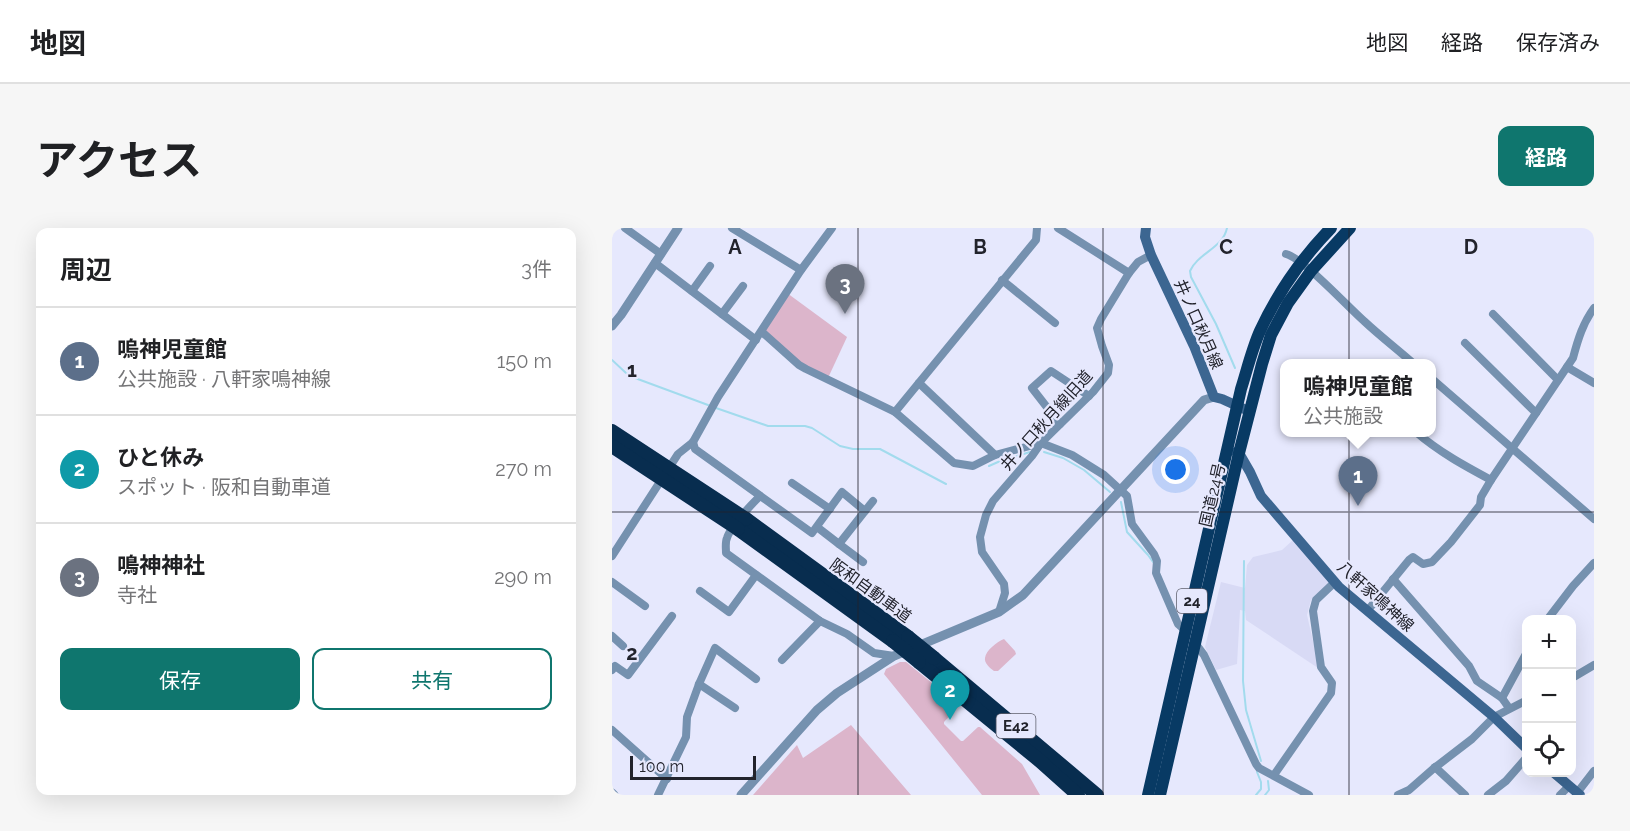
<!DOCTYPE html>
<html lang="ja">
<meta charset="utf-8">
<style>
body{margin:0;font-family:Raleway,"Noto Sans JP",sans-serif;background:#f6f6f6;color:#202124}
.controls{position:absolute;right:18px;bottom:18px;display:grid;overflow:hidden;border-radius:12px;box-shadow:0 6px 24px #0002}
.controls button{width:54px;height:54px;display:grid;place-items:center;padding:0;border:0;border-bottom:2px solid #e0e0e0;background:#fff;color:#202124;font:30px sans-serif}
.scale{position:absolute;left:18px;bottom:15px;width:126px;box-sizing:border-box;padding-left:6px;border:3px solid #22232c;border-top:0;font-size:16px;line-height:21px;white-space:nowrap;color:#22232c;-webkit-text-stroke:4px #e6e8fd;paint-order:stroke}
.you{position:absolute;left:564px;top:242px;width:21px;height:21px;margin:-15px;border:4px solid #fff;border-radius:50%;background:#1a73e8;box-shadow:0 0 0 9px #1a73e833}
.badge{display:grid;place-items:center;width:39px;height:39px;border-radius:50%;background:#0f766e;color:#fff;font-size:20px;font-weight:700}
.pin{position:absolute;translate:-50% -50px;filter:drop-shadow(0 2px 3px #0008)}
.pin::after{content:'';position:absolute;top:32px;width:21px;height:18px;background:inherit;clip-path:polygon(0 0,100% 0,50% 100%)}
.popup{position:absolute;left:668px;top:131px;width:156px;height:78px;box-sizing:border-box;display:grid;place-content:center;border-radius:12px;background:#fff;filter:drop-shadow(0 2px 4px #0005);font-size:20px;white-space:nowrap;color:#757577}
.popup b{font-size:22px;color:#202124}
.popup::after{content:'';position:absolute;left:50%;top:100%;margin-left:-12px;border:12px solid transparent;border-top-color:#fff}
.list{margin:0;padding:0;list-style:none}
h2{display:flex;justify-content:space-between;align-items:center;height:78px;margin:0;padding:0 24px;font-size:26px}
h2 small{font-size:20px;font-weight:400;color:#757577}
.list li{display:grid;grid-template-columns:39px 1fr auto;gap:18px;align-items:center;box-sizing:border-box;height:108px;padding:0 24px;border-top:2px solid #e0e0e0}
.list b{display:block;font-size:22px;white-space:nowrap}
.list p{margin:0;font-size:20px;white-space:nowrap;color:#757577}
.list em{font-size:20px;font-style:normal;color:#757577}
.actions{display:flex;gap:12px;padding:18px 24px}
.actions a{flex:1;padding:14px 0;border:2px solid #0f766e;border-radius:12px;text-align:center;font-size:21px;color:#0f766e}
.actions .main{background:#0f766e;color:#fff}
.icon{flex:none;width:33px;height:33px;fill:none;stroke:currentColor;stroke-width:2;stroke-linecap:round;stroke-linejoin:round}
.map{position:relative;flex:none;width:982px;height:567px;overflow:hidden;border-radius:12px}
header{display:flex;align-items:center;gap:36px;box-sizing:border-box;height:84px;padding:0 30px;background:#fff;border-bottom:2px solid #e0e0e0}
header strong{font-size:28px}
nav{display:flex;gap:33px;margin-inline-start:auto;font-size:21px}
.intro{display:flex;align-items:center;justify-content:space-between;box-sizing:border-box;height:144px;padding:0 36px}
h1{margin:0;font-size:42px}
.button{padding:15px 27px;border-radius:12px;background:#0f766e;color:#fff;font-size:21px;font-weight:700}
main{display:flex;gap:36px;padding:0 36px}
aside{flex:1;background:#fff;border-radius:12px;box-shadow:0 6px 24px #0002}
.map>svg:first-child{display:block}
.built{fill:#d8daf5}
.green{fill:#dcb5cb}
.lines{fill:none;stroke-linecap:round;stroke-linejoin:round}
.stream{stroke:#a2dbed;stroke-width:2}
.minor{stroke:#7591af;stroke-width:8}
.tertiary{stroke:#7591af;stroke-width:9}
.secondary{stroke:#3c6691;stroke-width:10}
.trunk{stroke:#083a64;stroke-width:12}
.motorway{stroke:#082d4f;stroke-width:14}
.motorway-bridge{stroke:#082d4f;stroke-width:14}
.grid{fill:none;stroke:#22232c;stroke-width:1.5;stroke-opacity:0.55}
.labels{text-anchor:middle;stroke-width:4.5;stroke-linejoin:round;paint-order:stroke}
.shield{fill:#e6e8fd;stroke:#5d5e6b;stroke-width:1.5}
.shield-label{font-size:15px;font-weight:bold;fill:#22232c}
.street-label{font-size:16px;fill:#22232c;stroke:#e6e8fd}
.grid-label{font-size:20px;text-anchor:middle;font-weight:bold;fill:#22232c;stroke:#e6e8fd;stroke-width:4.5;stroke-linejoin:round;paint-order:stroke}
</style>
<header>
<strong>地図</strong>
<nav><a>地図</a><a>経路</a><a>保存済み</a></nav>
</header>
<div class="intro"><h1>アクセス</h1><a class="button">経路</a></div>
<main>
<aside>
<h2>周辺<small>3件</small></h2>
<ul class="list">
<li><span class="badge" style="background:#5c6f8a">1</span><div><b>嗚神児童館</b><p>公共施設 · 八軒家鳴神線</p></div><em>150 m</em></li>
<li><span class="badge" style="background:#0f9aa8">2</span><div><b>ひと休み</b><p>スポット · 阪和自動車道</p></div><em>270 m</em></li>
<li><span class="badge" style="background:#6b7280">3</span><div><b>鳴神神社</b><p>寺社</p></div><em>290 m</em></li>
</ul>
<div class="actions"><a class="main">保存</a><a>共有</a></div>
</aside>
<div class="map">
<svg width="982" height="567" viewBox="0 0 982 567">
<rect width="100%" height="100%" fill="#e6e8fd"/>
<polygon class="built" points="681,312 719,353 699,372 695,387 704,426 709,442 634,392 633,383 628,382 625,436 604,442 593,419 609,354 633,360 635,337 641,329 670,322"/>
<g class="green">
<polygon points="175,65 235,109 216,150 192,139 151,104"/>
<path d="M392,411L403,423L404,426L386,443H382C378,440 372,435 373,430C374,422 385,414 392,411Z"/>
<polygon points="288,434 294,434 346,476 346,479 332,494 332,496 349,513 351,513 366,499 368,499 410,536 428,567 370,567 272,446 274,441"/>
<polygon points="239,497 299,567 141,567 185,517 191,530"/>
</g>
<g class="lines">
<g class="stream">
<path d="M615,0C611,20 586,25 578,43L579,49L604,96L623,140"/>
<polyline points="0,132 14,145 23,150 96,177"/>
<polyline points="104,180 156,198 193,198 200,200 228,218 241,221 268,221 334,256"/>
<polyline points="432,224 451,230 472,242 498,264"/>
<polyline points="377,238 386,234 418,224"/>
<polyline points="509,274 515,304 536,327 541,334"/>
<polyline points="632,333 631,453 634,482 649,533"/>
<polyline points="644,567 649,561 649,554 645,544"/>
<polyline points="653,567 657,562 656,553"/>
</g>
<g class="minor">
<polyline points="13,0 49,26"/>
<polyline points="120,0 189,42"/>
<polyline points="446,0 517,45"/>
<path d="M674,26C692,31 735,78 752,93C768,108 785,121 802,136"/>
<polyline points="43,35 144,112"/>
<polyline points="390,52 443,95"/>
<polyline points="80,63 98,38"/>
<polyline points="110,86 131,58"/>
<polyline points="881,86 946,152"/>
<polyline points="150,104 187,137 194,141 283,184 342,235 361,238 383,227 429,215 460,227 492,247 515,268 520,296 542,326 545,333 544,345 566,396 574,403"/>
<polyline points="853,115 924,185"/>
<polyline points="955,139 982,155"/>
<polyline points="819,150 982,291"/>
<polyline points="307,155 383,227"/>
<polyline points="283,184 424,12 425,0"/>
<polyline points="448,196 420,160 439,143 477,168"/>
<path d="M804,204C827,224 853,238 879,252"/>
<polyline points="81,214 83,221 200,305 230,264 253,283 227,316 205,299"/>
<polyline points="180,255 218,281"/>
<path d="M148,268C138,278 119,297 115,310C113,314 114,320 114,325L208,393L235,406L262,425L282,428"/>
<polyline points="253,283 261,273"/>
<polyline points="227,316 251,334"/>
<polyline points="0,328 66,226 81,214 106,169 189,42 220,0"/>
<polyline points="781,351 857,438 865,453 890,470 897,480"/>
<polyline points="0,354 33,378"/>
<polyline points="88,363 117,384 144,347"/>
<path d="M756,382L797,332L801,329L811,336L820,334L839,314L868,277L869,269L879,252L961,130C966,111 971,95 982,80"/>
<polyline points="387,384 393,365 392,356 370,324 368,309 374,287 381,273 420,228 429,215 481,164 496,145 497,137 490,118 485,100 489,91 517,45 526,34 539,27"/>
<polyline points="935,392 961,358 982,335"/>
<polyline points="0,408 11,418"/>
<polyline points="583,415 592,427 644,536 647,540 697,567"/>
<polyline points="170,432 208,393"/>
<polyline points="0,442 3,438 16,447 60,388"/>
<polyline points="960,450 982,437"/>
<polyline points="87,456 123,480"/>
<polyline points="890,470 915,424"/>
<polyline points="0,502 55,551"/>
<polyline points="823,539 853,567"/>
<polyline points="662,547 719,465 720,455 709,439 701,383 704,372 723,354"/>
<polyline points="965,565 982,543"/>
<polyline points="46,567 74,509 75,489 87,456 103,420 144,451"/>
<polyline points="786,567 797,562 821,541 860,511 882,489 915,472"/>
<polyline points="876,567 894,553 915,529"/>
<polyline points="948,567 957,558"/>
</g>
<g class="tertiary">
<polyline points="0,98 9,87 66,0"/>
<polyline points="0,565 2,567"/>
<polyline points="129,567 205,482 225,465 282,428 387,384 411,367 592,172 602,169"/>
</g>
<g class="secondary">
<polyline points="534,0 533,9 539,27 582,118 602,169 610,171 632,181"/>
<polyline points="624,224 627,225 638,244 649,268 727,359 882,489 915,521"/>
<polyline points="941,544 968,567"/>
</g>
<g class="trunk">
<path d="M536,567L629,161C635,142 640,121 648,103C666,64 689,31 719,0"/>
<polyline points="548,567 627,225 650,136 659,107 676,75 699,43 738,0"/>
</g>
<g class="motorway">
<polyline points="134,291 296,409"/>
<polyline points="126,301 281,413"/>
<polyline points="322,430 485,567"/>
<polyline points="307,434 428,533 466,567"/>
</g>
<g class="motorway-bridge">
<polyline points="0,203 134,291"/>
<polyline points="0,218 126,301"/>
<polyline points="296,409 322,430"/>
<polyline points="281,413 307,434"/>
</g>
</g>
<path class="grid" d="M246,0V567M491,0V567M737,0V567M0,284H982"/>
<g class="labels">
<g class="shield">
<rect x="565" y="361" width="30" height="24" rx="4.5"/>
<rect x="384.5" y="486" width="39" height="24" rx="4.5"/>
</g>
<g class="shield-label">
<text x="580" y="378">24</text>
<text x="404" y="503">E42</text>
</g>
<g class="street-label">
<text transform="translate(587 96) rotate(66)" y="6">井ノ口秋月線</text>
<text transform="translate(434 192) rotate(-48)" y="6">井ノ口秋月線旧道</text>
<text transform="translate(600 267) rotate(-77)" y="6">国道24号</text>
<text transform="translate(259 362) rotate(36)" y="6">阪和自動車道</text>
<text transform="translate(764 368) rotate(42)" y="6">八軒家鳴神線</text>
</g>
</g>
<g class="grid-label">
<text x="123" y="26">A</text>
<text x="368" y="26">B</text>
<text x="614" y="26">C</text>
<text x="859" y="26">D</text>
<text x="20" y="149">1</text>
<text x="20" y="432">2</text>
</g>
</svg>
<div class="controls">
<button>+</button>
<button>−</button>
<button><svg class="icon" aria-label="locate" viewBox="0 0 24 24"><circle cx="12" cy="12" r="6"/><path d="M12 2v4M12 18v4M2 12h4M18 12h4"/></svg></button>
</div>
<div class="scale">100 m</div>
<div class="you"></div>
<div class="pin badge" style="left:746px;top:278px;background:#5c6f8a">1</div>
<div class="popup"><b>嗚神児童館</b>公共施設</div>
<div class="pin badge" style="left:338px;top:492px;background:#0f9aa8">2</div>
<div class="pin badge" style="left:233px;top:86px;background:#6b7280">3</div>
</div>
</main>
